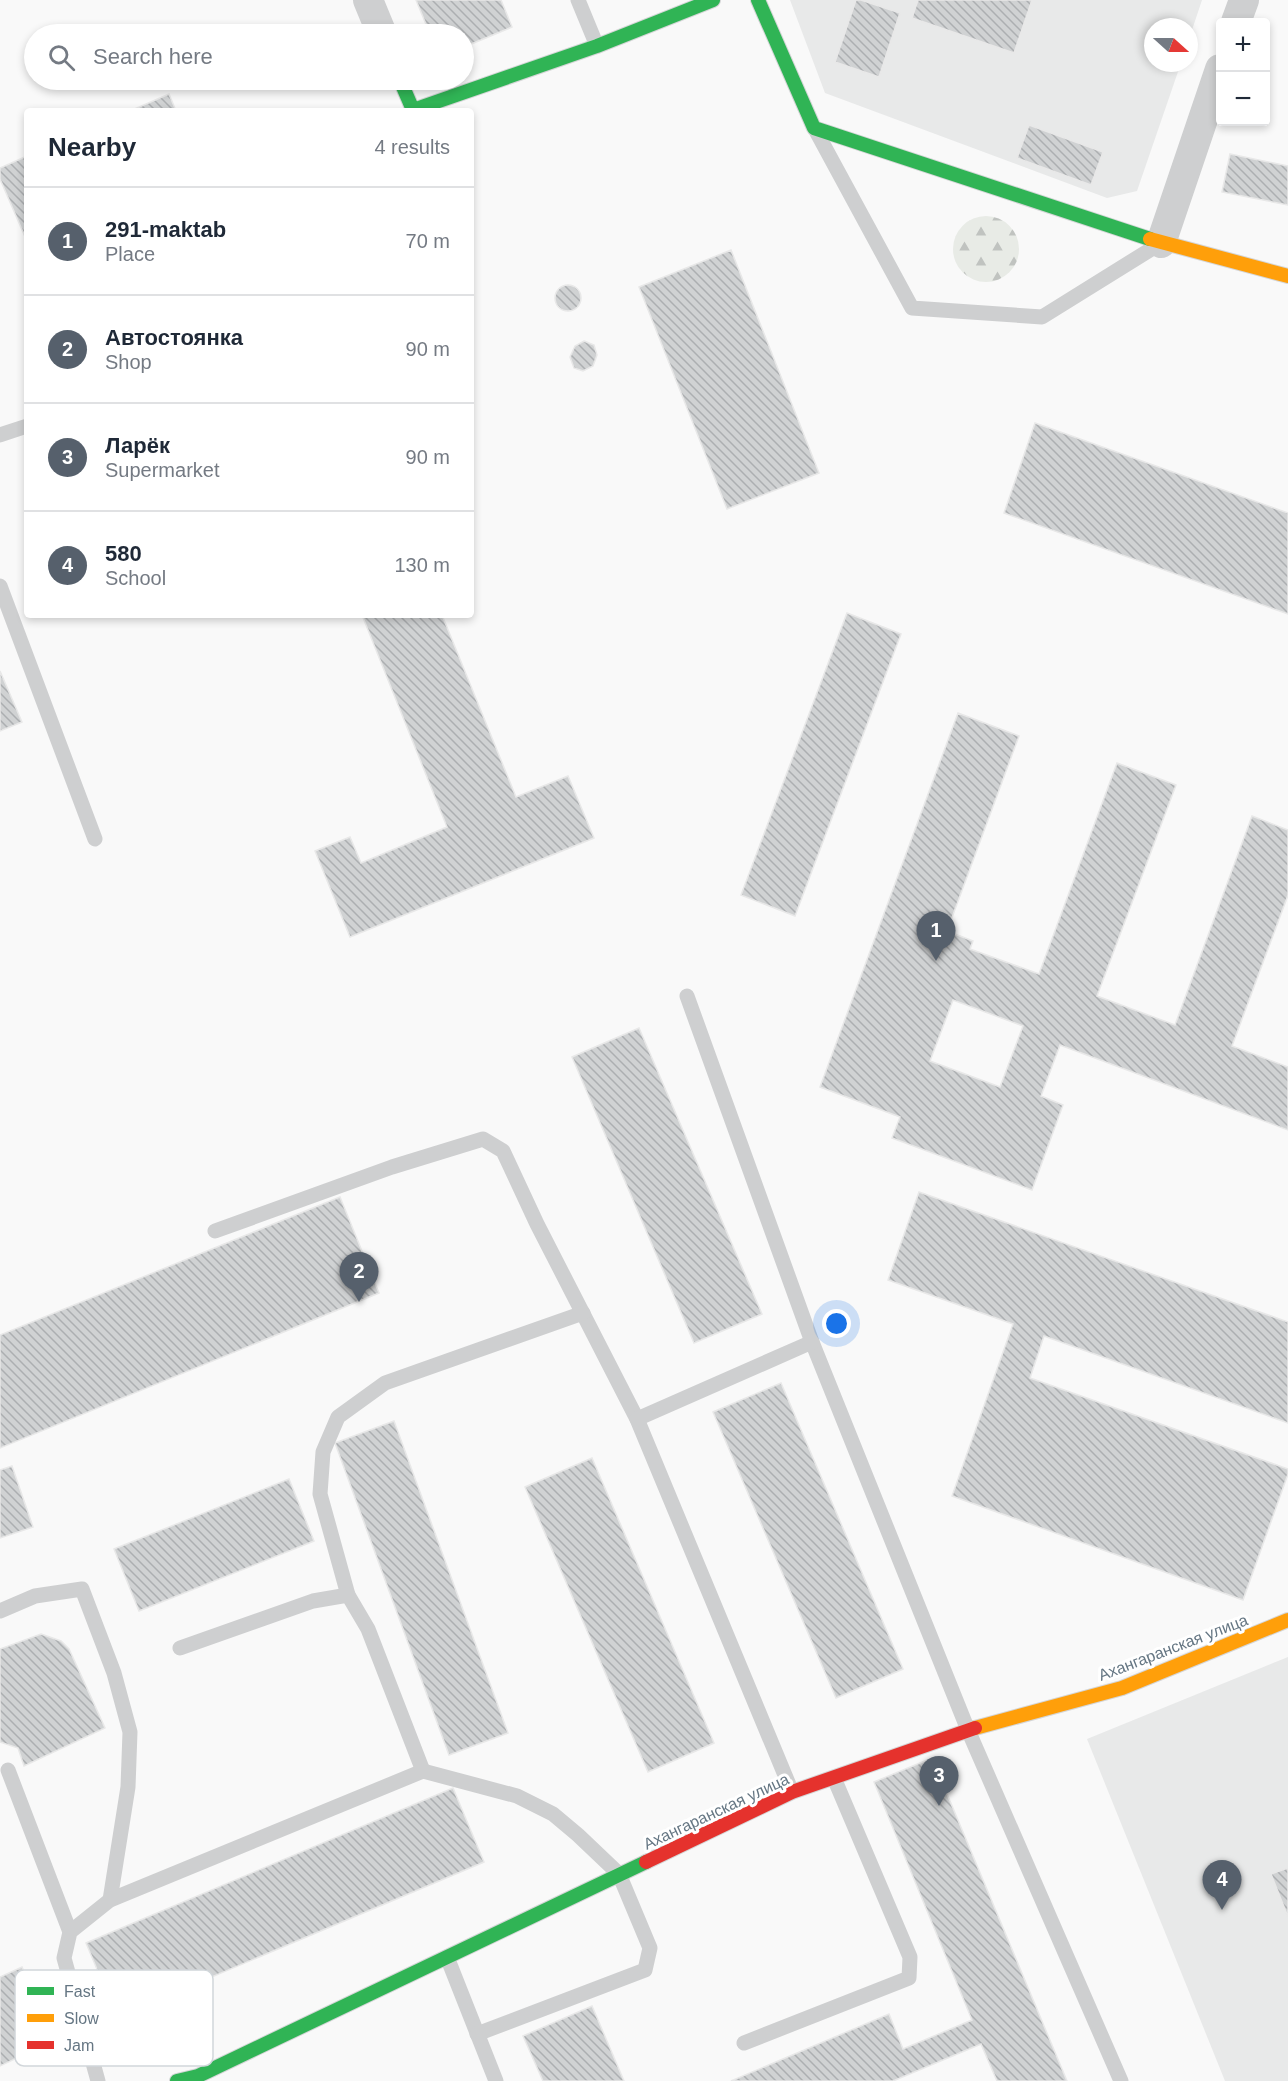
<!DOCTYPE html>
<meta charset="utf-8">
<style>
body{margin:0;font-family:Arial,sans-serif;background:#f6f6f7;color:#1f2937}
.controls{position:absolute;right:18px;top:18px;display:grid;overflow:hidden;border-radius:6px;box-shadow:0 3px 9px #0003}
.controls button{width:54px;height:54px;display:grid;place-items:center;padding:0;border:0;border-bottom:2px solid #e0e1e3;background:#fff;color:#1f2937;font:30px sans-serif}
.compass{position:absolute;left:1144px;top:18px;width:54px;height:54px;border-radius:50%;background:#fff;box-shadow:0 3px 9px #0003;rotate:111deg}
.you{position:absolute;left:837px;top:1324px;width:21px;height:21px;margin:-15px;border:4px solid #fff;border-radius:50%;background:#1a73e8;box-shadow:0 0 0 9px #1a73e833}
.badge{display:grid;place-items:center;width:39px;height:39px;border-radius:50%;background:#56606c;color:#fff;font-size:20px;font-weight:700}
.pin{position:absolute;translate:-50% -50px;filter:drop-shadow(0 2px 3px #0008)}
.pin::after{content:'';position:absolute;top:32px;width:21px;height:18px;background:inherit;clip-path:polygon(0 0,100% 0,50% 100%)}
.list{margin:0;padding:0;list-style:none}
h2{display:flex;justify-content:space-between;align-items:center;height:78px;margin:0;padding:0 24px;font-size:26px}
h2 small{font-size:20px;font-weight:400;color:#747a83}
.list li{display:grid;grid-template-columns:39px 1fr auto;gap:18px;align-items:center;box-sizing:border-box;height:108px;padding:0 24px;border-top:2px solid #e0e1e3}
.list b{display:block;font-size:22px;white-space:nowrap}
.list p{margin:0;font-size:20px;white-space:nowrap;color:#747a83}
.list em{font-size:20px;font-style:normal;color:#747a83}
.icon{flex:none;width:33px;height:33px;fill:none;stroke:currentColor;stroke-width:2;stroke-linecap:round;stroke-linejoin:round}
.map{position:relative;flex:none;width:1288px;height:2081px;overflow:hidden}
.search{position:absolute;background:#fff;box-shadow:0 3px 9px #0003;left:24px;top:24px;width:450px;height:66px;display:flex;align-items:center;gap:15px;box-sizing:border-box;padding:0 21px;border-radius:33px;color:#747a83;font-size:22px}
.panel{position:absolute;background:#fff;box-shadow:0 3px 9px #0003;left:24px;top:108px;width:450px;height:510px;border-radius:6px}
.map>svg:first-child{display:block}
.built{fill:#e8e9e9}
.forest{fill:url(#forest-firs)}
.building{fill:url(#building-back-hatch);stroke:#e8e8e8;stroke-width:1.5;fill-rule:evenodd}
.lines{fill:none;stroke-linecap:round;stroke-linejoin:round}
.fast-casing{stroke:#d5d6d7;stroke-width:16}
.slow-casing{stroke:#d5d6d7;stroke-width:16}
.jam-casing{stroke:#d5d6d7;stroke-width:16}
.lane{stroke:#cecfd0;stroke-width:15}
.street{stroke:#cecfd0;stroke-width:30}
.fast{stroke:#30b455;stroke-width:14}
.slow{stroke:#ff9f0a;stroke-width:14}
.jam{stroke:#e5322d;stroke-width:14}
.labels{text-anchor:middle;stroke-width:6;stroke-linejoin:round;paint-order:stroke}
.street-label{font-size:16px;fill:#657683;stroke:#fff}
.key{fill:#fff;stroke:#d1d6da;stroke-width:1.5}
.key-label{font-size:16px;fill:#657683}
</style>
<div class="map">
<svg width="1288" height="2081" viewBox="0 0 1288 2081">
<defs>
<pattern id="forest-firs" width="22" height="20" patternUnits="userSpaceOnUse" patternTransform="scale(1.5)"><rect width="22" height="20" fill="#e8ebe6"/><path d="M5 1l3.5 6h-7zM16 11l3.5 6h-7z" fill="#c0c3c0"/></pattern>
<pattern id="building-back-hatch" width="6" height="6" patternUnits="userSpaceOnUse" patternTransform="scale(1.5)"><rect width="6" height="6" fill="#d0d2d3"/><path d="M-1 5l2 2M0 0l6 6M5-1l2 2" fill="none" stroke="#acafb1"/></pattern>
</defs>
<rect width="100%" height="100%" fill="#f9f9f9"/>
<g class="built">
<polygon points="790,0 1202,0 1189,39 1189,27 1153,27 1153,63 1181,63 1137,191 1107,198 825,93"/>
<polygon points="1288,1657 1288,2081 1225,2081 1087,1739"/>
</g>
<circle class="forest" cx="986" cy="249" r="33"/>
<g class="building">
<polygon points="416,0 501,0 512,27 464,47 464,34 430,34"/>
<polygon points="856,0 861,0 900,13 879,77 835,62"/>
<polygon points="918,0 1032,0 1014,53 912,18"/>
<polygon points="169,94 176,111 130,111"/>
<polygon points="1029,125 1103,152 1091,185 1017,158"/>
<polygon points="1230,154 1288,166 1288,205 1222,192"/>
<polygon points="27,156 27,239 26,239 0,179 0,168"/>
<polygon points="731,250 819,473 727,509 639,287"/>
<circle cx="568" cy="298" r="13"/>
<polygon points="584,341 594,345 597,355 593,366 583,371 574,368 570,357 575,346"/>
<polygon points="1035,423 1288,513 1288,614 1004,513"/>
<polygon points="847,613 901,634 795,916 741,895"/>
<polygon points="362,615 442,615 516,797 568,776 594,838 350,937 315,851 350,837 361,863 447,827"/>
<polygon points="0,671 22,722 0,731"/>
<path d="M958,713L1019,736L947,931L973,941L970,949L1039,974L1117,763L1176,785L1097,996L1175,1025L1252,816L1288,830V895L1232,1046L1288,1067V1130L1060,1045L1041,1096L1063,1105L1032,1190L892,1138L900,1117L820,1087ZM953,1000L1023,1026L1000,1087L930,1061Z"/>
<polygon points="639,1028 762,1314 694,1343 572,1057"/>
<polygon points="919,1192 1288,1322 1288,1423 1044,1336 1030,1378 1288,1469 1288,1474 1243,1600 952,1496 1013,1324 888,1280"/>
<polygon points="340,1197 379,1293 0,1448 0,1335"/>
<polygon points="781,1383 903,1669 836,1698 713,1412"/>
<polygon points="394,1421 508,1733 449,1755 335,1443"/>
<polygon points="592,1458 714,1743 648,1772 525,1487"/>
<polygon points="12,1466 33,1527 0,1538 0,1470"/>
<polygon points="289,1479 314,1541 139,1611 114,1549"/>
<polygon points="41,1634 61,1641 69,1649 105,1728 24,1766 18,1748 0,1742 0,1649"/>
<polygon points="932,1758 1067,2081 997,2081 981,2044 893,2081 731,2081 889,2014 903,2049 972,2020 874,1782"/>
<polygon points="453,1788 484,1862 117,2017 86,1943"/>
<polygon points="1288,1868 1288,1917 1271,1874"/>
<polygon points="22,1967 55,2040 0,2066 0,1977"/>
<polygon points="592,2006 624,2081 543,2081 523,2036"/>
</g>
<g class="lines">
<defs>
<g id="fast">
<polyline points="758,0 814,128 1150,239"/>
<polyline points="400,80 413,110 597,46 713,0"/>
<polyline points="177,2081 198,2076 646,1862"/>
</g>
<g id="slow">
<polyline points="1150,239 1288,276"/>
<polyline points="975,1728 1122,1688 1288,1620"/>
</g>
<polyline id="jam" points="646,1862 792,1792 975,1728"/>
</defs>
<use href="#fast" class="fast-casing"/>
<use href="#slow" class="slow-casing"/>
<use href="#jam" class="jam-casing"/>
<g class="lane">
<polyline points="578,0 597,46"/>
<polyline points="816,131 912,308 1042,317 1161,243"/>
<polyline points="0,435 27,426"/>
<polyline points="0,586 95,839"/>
<polyline points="687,996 812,1342 968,1730 1121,2081"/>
<polyline points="215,1231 392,1167 483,1139 503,1151 537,1224 637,1419 792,1792"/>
<polyline points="637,1419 812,1342"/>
<polyline points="348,1595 320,1494 323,1452 338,1417 385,1383 583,1313"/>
<polyline points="0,1611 35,1596 82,1589 114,1673 130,1732 128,1787 110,1900"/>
<polyline points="180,1648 313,1601 348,1595 368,1629 423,1771"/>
<polyline points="8,1770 70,1932"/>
<polyline points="447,1957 496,2081"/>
<polyline points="744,2043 909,1978 910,1957 834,1778"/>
<polyline points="98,2081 64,1958 70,1932 110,1900 423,1771 517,1796 553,1814 578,1835 619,1874 650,1948 645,1970 477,2034"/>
</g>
<g class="street">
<polyline points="368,0 382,34"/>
<polyline points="1236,22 1244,0"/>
<polyline points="1161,243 1220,69"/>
</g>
<use href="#fast" class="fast"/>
<use href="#slow" class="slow"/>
<use href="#jam" class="jam"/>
</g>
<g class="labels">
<g class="street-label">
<text transform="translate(1173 1647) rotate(-21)" y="6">Ахангаранская улица</text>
<text transform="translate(716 1811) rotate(-25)" y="6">Ахангаранская улица</text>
</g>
</g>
<rect x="15" y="1970" width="198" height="96" rx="9" class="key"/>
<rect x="27" y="1987" width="27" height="8" fill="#30b455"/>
<rect x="27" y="2014" width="27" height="8" fill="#ff9f0a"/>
<rect x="27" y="2041" width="27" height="8" fill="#e5322d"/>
<g class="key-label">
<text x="64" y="1997">Fast</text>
<text x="64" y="2024">Slow</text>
<text x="64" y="2051">Jam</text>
</g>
</svg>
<div class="controls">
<button>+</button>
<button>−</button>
</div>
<svg class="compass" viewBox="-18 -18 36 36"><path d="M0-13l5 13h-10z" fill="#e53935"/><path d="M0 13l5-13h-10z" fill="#747a83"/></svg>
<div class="you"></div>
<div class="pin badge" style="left:936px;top:961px">1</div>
<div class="pin badge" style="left:359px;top:1302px">2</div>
<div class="pin badge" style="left:939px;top:1806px">3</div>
<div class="pin badge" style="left:1222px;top:1910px">4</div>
<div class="search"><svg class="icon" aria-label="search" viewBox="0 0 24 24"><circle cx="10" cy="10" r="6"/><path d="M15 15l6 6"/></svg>Search here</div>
<section class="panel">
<h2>Nearby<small>4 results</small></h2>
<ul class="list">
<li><span class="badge">1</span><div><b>291-maktab</b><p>Place</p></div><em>70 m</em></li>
<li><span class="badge">2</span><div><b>Автостоянка</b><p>Shop</p></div><em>90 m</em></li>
<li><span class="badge">3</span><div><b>Ларёк</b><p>Supermarket</p></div><em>90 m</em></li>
<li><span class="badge">4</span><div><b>580</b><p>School</p></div><em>130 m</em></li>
</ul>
</section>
</div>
